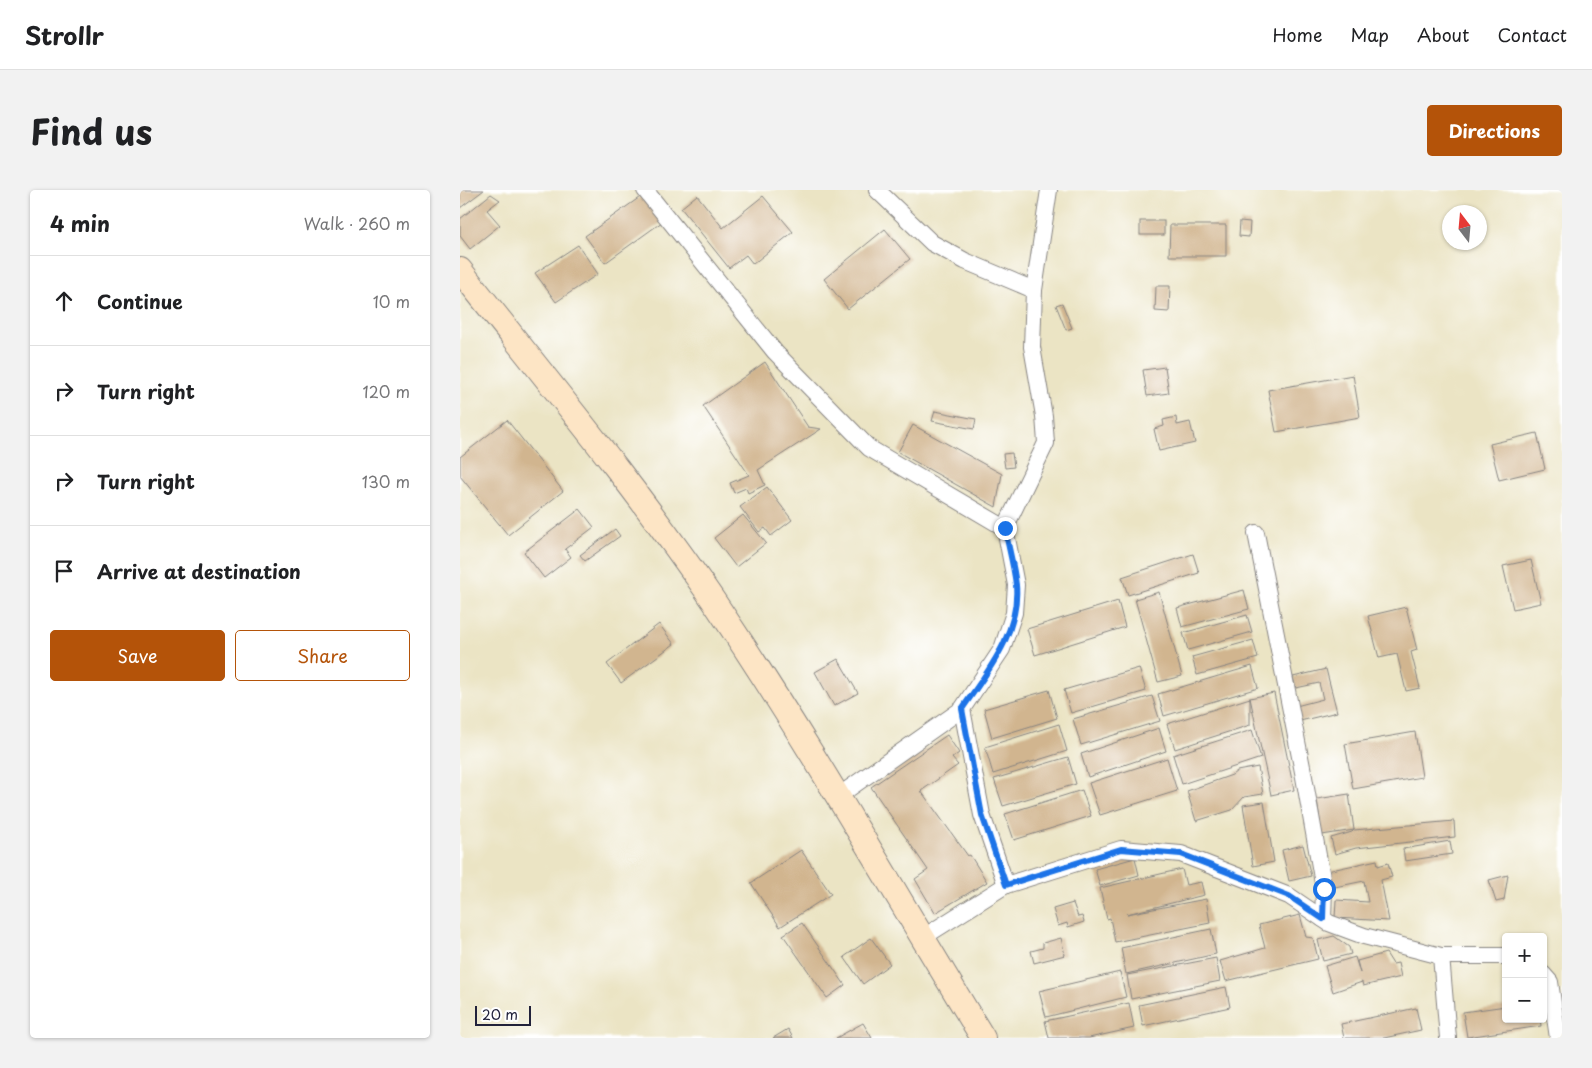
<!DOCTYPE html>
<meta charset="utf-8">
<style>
body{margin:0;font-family:"Playpen Sans",sans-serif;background:#f2f2f2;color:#202124}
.controls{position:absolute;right:15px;bottom:15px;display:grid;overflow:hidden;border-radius:5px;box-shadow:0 1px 4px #0004}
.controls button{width:45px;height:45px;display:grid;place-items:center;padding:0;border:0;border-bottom:1px solid #e0e0e0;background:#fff;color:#202124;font:25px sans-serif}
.compass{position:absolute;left:982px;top:15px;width:45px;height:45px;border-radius:50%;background:#fff;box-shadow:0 1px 4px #0004;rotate:344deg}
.scale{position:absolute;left:15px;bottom:12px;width:56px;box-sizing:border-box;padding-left:5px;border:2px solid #22223b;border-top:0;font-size:14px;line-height:18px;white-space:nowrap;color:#22223b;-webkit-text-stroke:4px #fff;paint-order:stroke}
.stop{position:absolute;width:15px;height:15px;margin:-11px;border:4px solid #1a73e8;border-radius:50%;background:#fff}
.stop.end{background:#1a73e8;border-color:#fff;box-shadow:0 1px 5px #0008}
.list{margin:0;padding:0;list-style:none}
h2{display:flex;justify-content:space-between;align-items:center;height:65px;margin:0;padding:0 20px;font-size:21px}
h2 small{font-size:16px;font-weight:400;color:#757577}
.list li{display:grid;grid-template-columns:32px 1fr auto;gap:15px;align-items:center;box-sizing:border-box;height:90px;padding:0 20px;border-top:1px solid #e0e0e0}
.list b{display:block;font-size:19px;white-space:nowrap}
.list em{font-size:16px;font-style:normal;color:#757577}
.actions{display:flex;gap:10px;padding:15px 20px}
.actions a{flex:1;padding:11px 0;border:1px solid #b45309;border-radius:5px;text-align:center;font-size:18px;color:#b45309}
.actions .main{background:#b45309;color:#fff}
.icon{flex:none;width:28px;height:28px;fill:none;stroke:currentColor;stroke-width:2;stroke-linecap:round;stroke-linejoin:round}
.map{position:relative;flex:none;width:1102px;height:848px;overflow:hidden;border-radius:5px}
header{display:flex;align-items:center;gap:30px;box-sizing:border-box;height:70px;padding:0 25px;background:#fff;border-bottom:1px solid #e0e0e0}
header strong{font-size:24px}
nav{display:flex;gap:28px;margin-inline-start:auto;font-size:18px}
.intro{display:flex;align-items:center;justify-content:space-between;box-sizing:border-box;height:120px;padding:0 30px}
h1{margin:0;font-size:35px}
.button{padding:12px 22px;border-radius:5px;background:#b45309;color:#fff;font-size:18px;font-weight:700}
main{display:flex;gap:30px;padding:0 30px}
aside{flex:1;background:#fff;border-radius:5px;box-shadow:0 1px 4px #0004}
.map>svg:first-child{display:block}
.building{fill:#d1b58f}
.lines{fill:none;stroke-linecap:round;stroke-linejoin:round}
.minor-casing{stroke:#868380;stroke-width:18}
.secondary-casing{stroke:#868380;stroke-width:26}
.minor{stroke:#fff;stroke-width:16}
.secondary{stroke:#fde5c5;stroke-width:24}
.route{stroke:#1a73e8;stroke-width:6}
</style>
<header>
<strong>Strollr</strong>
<nav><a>Home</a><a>Map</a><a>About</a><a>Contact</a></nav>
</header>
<div class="intro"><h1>Find us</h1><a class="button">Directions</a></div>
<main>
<aside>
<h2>4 min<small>Walk · 260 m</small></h2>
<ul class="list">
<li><svg class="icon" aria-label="ahead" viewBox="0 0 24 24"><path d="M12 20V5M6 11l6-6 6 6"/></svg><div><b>Continue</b></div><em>10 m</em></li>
<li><svg class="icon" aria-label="right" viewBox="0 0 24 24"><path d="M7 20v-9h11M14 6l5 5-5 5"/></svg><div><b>Turn right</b></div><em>120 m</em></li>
<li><svg class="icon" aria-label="right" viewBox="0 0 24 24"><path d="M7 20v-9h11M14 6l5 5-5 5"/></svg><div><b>Turn right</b></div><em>130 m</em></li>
<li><svg class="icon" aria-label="arrive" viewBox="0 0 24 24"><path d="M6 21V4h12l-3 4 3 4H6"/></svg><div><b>Arrive at destination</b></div></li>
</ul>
<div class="actions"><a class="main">Save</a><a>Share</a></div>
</aside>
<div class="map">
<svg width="1102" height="848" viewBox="0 0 1102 848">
<rect width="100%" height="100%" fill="#fff"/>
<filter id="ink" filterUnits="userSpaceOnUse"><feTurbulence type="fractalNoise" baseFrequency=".02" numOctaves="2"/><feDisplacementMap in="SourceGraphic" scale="10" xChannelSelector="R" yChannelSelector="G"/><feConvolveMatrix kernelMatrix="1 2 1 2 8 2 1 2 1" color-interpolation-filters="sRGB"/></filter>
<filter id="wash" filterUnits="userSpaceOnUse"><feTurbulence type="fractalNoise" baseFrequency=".0096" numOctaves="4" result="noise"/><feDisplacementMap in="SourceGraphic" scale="20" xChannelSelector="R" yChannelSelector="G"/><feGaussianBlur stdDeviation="1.12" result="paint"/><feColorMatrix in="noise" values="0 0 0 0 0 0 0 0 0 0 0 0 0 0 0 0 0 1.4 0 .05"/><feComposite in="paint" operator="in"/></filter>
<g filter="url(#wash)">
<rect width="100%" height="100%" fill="#ebe4c4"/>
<g id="blocks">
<g class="building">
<polygon points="0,0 24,0 0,18"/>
<polygon points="31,4 40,10 27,20 40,35 10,59 0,46 0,29"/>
<polygon points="183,5 202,32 145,73 125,46"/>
<polygon points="237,5 263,38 303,6 333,42 293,74 286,65 269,78 221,18"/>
<rect x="680" y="31" width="24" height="14"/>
<polygon points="780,31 790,32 789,47 779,46"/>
<polygon points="710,35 766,35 766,66 709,66"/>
<polygon points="425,39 450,69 388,119 364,89"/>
<polygon points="118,55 138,84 96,112 75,83"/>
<polygon points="696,96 710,96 709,122 695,121"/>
<polygon points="602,113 612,138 606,140 596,115"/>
<polygon points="305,172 348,237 361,239 298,280 305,295 288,303 286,298 274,303 270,293 289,285 243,216"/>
<polygon points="705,177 709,203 687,206 683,180"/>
<polygon points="893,185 900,227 816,242 808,200"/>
<polygon points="475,221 516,229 514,239 472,231"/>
<polygon points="716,227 717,235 730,232 735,253 699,261 694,239 704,236 703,230"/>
<polygon points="47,230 103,301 48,345 0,286 0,267"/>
<polygon points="453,235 542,284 536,317 438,262"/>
<polygon points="1077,243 1085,279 1039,290 1030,254"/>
<polygon points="552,263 554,277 545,278 543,264"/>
<polygon points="307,297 332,330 311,346 305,338 299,342 280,317"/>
<polygon points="120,319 134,337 105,359 111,367 84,388 64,362"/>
<polygon points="283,325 306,353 276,377 254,348"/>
<polygon points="155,339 160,346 125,371 120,365"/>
<polygon points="733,364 739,383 668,405 662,387"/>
<polygon points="1071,370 1081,413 1053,419 1043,376"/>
<polygon points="784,400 789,419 722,437 717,418"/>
<polygon points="699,402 722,486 698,492 675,409"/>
<polygon points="658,411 665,437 575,465 567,439"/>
<polygon points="946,417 957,460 951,462 960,498 946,501 937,464 919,468 908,426"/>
<polygon points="787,425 792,442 728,460 723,443"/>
<polygon points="199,434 214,454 161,493 147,474"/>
<polygon points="793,450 798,468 737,485 732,467"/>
<polygon points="378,469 398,503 374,516 355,482"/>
<polygon points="792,476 798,498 704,526 698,504"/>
<polygon points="679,478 686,501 611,523 604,500"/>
<polygon points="866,479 877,522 840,531 836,516 863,509 859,493 836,498 833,487"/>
<polygon points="589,500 597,528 532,548 524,519"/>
<polygon points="814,503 834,600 811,605 790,508 790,535 715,559 707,534 790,508"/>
<polygon points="692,506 700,531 621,555 613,529"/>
<polygon points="599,534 607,561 533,584 525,557"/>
<polygon points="699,538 706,561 628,587 621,564"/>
<polygon points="792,540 801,568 722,594 713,565"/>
<polygon points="955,542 962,587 893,599 885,554"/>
<polygon points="487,545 499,563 492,568 498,575 461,601 508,666 510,665 527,692 475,723 455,689 468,680 411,597"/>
<polygon points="608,567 616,594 543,616 534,589"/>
<polygon points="707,568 717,601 640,625 629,593"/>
<polygon points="798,577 803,604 784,607 772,620 736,631 727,601 772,585 777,581"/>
<polygon points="622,600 631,626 554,650 545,624"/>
<polygon points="889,604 894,640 994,631 995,647 896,658 875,664 871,648 892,642 894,640 862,645 857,609"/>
<polygon points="804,612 814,672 793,676 783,615"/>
<polygon points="990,651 992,664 945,671 943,659"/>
<polygon points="843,655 851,686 829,691 822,660"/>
<polygon points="341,660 371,704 320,737 291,693"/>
<polygon points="675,668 679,685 640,696 635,679"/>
<polygon points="917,670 918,676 928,673 932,687 921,690 929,731 875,728 876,710 908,712 904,691 870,698 867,681"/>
<polygon points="722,679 726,695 741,692 744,705 667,724 746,709 750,733 655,752 650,728 647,729 640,698"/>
<polygon points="1048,685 1044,710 1036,712 1029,690"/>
<polygon points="613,713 618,727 622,726 624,732 608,737 607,733 598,736 593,719"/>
<polygon points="840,725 846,747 853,748 858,769 766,791 760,771 805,758 799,735"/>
<polygon points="342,733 385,795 367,808 323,745"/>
<polygon points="751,739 756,764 666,784 661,758"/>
<polygon points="874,746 889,757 891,764 863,771 858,750"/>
<polygon points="411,748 430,774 403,794 384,767"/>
<polygon points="601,748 605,765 574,773 571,761 583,758 583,753"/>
<polygon points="926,763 933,774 938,773 941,787 903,796 902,792 873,802 865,776 895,767 900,783 897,771"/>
<polygon points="756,768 760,791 671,809 667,785"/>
<polygon points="660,782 666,807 586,827 579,801"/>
<polygon points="766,797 770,817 683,836 679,815"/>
<polygon points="669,813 674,838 629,848 589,848 585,831"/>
<polygon points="1046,816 1046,829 1080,829 1081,836 1007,847 1003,822"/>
<polygon points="956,818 961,840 924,848 884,848 881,834"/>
<polygon points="403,833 412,848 376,848"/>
<polygon points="328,839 333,848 313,848"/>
</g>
</g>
</g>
<g filter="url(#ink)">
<use href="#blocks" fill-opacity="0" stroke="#868380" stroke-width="1"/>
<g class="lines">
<defs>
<g id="minor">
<polyline points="185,0 315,162 409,258 545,338"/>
<polyline points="417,0 472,53 505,71 574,100"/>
<polyline points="796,343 844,587 864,699 863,729"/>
<polyline points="502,519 522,625 546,695"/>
<polyline points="377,607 502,519 542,459 554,423 556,395 545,338 586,253 584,226 572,157 574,100 589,0"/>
<polyline points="462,748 546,695 661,659 721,664 829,706 869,733 904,746 981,766 1046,766"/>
<polyline points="981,766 988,848"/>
<polyline points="1083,784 1090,792 1098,848"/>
</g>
<path id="secondary" d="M0,80C86,189 175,296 253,410C349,552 434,702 523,848"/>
</defs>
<use href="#minor" class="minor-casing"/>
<use href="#secondary" class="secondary-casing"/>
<use href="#minor" class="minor"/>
<use href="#secondary" class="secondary"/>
</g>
</g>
<g class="lines" filter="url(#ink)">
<path class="route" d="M545,338C548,356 554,376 556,395C560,443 527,482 502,519L522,625L546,695L661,659L721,664L829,706L863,729L864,699"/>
</g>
</svg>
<div class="controls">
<button>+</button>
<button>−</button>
</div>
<svg class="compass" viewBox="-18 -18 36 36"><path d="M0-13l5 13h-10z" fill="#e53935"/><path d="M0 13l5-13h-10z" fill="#757577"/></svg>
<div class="scale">20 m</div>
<div class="stop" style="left:864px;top:699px"></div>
<div class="stop end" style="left:545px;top:338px"></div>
</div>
</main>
